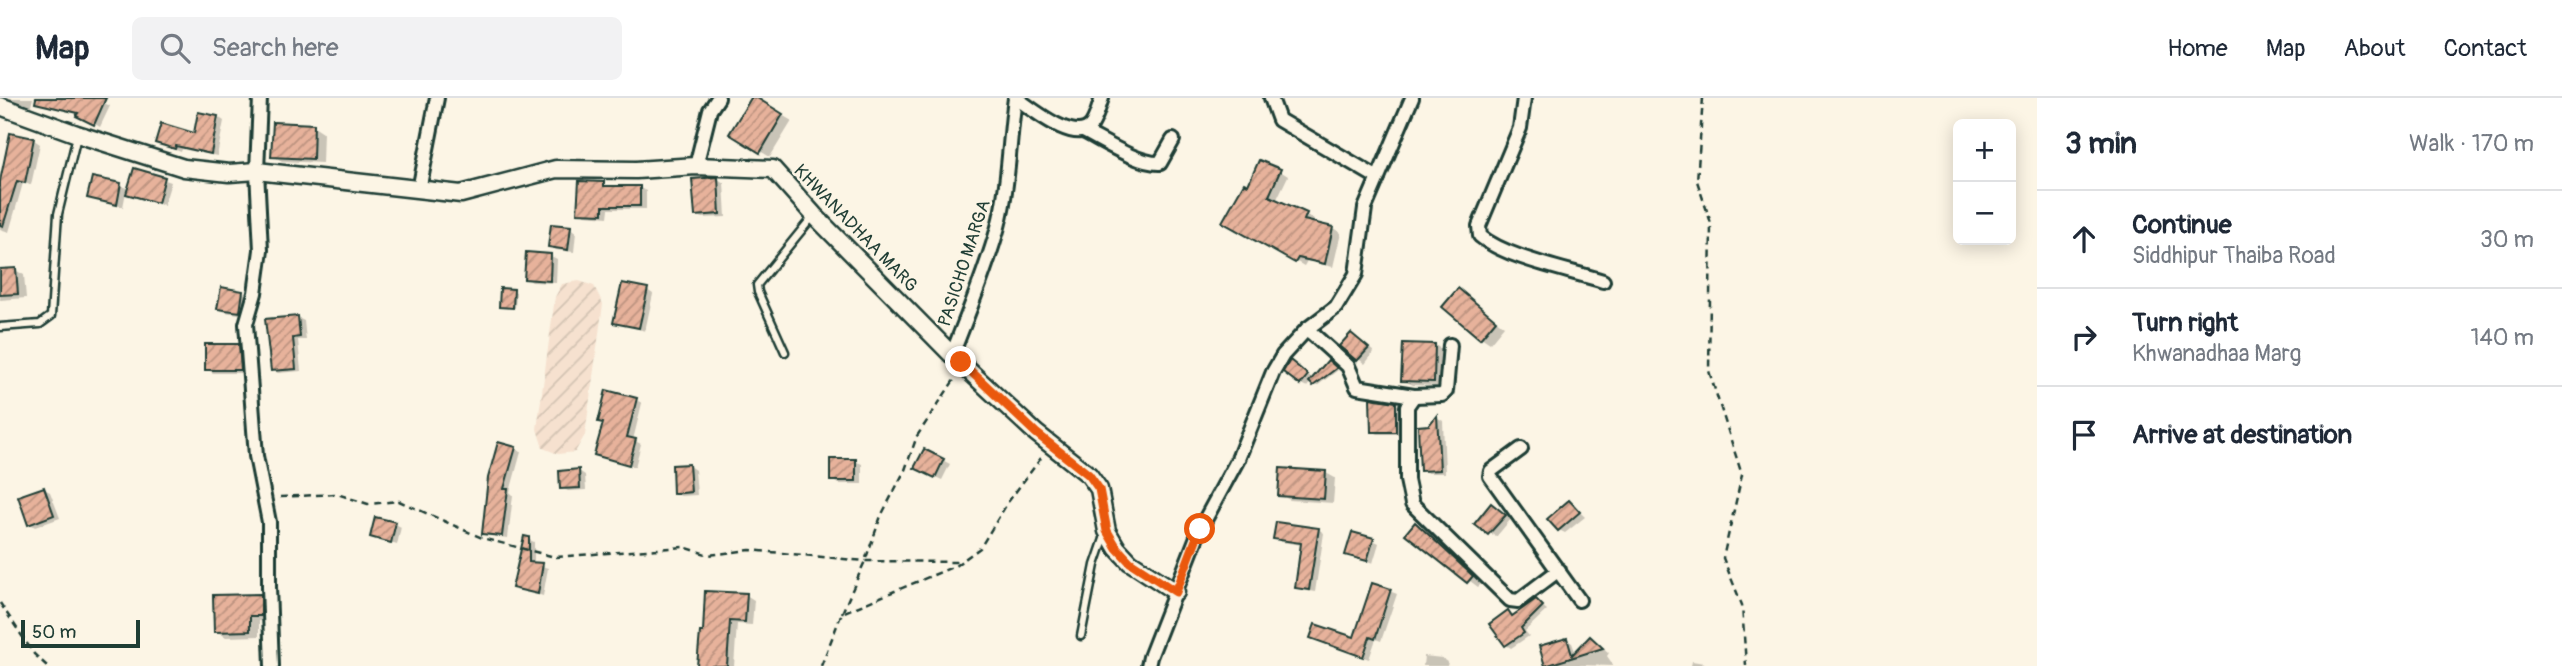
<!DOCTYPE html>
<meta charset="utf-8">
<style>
body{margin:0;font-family:Pangolin,sans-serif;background:#f2f2f3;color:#1f2937}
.controls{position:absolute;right:21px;top:21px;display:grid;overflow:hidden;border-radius:10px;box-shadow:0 4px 18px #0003}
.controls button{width:63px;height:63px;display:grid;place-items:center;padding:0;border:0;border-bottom:2px solid #e0e1e3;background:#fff;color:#1f2937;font:35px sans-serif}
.scale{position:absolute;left:21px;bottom:18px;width:119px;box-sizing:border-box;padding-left:7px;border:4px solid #1f3d34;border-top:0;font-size:19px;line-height:24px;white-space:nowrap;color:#1f3d34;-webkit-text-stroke:5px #fcf5e5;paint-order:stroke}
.stop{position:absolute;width:21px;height:21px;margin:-16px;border:5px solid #ea580c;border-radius:50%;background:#fff}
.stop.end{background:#ea580c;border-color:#fff;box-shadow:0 2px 7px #0008}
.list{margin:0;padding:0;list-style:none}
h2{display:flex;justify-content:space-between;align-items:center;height:91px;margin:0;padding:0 28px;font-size:30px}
h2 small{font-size:23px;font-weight:400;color:#747a83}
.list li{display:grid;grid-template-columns:46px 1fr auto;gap:21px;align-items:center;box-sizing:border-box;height:98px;padding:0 28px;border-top:2px solid #e0e1e3}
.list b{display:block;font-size:26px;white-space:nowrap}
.list p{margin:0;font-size:23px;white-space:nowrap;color:#747a83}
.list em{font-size:23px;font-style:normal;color:#747a83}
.icon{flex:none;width:38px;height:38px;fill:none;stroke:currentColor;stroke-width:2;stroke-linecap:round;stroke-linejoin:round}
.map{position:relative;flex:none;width:2037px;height:568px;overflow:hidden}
header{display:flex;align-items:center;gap:42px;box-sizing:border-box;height:98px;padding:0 35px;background:#fff;border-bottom:2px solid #e0e1e3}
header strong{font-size:33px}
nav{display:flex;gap:38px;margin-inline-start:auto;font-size:24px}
.search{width:490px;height:63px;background:#f2f2f3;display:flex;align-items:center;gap:18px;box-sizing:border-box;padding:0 24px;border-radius:10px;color:#747a83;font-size:26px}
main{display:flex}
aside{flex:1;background:#fff}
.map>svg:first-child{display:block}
.industrial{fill:url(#industrial-furrows)}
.shadow{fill:#0003}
.building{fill:url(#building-hatch);stroke:#1f3d34;stroke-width:2}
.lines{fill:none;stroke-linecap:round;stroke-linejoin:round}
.service-casing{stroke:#1f3d34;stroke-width:11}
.minor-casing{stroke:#1f3d34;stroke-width:18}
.tertiary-casing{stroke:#1f3d34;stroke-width:21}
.path{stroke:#1f3d34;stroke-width:2.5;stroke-dasharray:7 5;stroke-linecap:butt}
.service{stroke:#fcf5e5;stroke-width:6}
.minor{stroke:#fcf5e5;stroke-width:12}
.tertiary{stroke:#fcf5e5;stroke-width:16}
.route{stroke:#ea580c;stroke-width:9}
.labels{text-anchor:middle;stroke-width:5;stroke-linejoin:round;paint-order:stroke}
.street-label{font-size:18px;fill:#1f3d34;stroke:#fcf5e5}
</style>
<header>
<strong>Map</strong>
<div class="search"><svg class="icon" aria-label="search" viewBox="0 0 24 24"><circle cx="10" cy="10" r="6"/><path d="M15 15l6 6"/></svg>Search here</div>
<nav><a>Home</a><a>Map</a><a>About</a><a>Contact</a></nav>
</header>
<main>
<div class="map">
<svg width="2037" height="568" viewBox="0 0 2037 568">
<defs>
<pattern id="industrial-furrows" width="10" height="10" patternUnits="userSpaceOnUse" patternTransform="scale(1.75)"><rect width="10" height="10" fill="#f6e1cf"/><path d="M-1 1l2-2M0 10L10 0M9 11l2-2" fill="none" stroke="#d2c2b2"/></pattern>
<pattern id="building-hatch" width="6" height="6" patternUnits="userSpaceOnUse" patternTransform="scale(1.75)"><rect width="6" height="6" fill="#e7b29b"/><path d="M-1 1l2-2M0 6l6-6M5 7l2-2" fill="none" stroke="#bb927f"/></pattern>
</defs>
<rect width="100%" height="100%" fill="#fcf5e5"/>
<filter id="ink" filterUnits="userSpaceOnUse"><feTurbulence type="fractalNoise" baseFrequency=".0143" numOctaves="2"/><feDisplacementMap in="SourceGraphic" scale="14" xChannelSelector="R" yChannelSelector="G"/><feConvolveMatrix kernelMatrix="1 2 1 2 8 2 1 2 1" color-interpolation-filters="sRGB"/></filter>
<g filter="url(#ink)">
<polygon class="industrial" points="579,183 594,188 603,206 585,337 575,354 558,356 543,350 537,331 555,199 562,186"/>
<g class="shadow">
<polygon points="6,0 33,0 31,8"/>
<polygon points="54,0 95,0 110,8 100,29 79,16 52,8"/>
<polygon points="753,0 792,23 770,59 732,36"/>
<polygon points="218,19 224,23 217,58 182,51 181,54 157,45 195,37"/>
<polygon points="314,28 323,34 322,65 282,63 273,58"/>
<polygon points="34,42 40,46 31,87 23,85 9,134 0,131 0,91"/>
<polygon points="135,72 171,84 164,107 134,99 126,94 123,109 89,99 93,81 121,87 129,92"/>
<polygon points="1280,73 1288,78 1276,103 1314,121 1312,126 1333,130 1341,135 1333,169 1307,163 1304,168 1225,123 1249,90"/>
<polygon points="718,81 724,85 726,119 703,120 696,117"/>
<polygon points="604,86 610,90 640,90 646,93 646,111 609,111 608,119 585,117 579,114"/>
<polygon points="570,130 576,134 574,154 556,152 550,148"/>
<polygon points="551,158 557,161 556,185 532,184 526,180"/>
<polygon points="15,172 24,177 26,200 0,202 0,173"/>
<polygon points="647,192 653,196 645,233 615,224"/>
<polygon points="1458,192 1504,228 1490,245 1481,239"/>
<polygon points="513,193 516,194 515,210 501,208"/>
<polygon points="242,194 248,198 246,217 225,214 219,210"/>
<polygon points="298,220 304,223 306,242 298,242 301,273 278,275 272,272"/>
<polygon points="1357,240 1374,254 1365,266 1342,248"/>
<polygon points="1435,247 1444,253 1443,288 1413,287 1403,282"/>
<polygon points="238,248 245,251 246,275 213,275 207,271"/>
<polygon points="1331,265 1338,272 1317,288 1311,284 1307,289 1301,286 1297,268 1313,282"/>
<polygon points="636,302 642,305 633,342 641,346 635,369 596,357"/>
<polygon points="1396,306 1401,309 1401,336 1378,336 1372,333"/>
<polygon points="1438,320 1443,323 1445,375 1428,375 1422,372 1430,329"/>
<polygon points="515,350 521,354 510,394 513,397 508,440 490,438 484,435"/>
<polygon points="925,353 950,366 942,382 923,373"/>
<polygon points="855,363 862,366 862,386 838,386 832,382"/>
<polygon points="689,368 695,372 697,397 681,398 675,395"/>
<polygon points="579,373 585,377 586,392 568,393 562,390"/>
<polygon points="1326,375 1335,380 1333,405 1290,402 1280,397"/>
<polygon points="44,391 50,394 60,420 35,429 29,425"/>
<polygon points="1569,404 1585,419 1565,435 1559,432"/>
<polygon points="1497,410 1511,421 1496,439 1476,425"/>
<polygon points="395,426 401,429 397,447 372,439"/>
<polygon points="1416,426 1425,431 1482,485 1478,489 1408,436"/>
<polygon points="1318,431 1324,435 1315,494 1303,492 1297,489 1303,447 1281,444 1275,440"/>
<polygon points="528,441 534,444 534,466 548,470 543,498 514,489"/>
<polygon points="1373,442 1379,445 1373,465 1347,456"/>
<polygon points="1374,487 1397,496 1381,543 1376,541 1369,561 1319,543 1355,542"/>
<polygon points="746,497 754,502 752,527 737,526 734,568 699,568"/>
<polygon points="260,498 270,503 270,522 259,523 259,538 226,539 216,533"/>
<polygon points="1536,503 1547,512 1525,533 1529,538 1511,550 1506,547 1508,514 1514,517"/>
<polygon points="1567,542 1572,545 1576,556 1596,543 1609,555 1607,558 1614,568 1546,566"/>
<polygon points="1424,558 1442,560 1448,564 1447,568 1423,568"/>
<polygon points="1692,563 1704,565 1706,568 1691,568"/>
</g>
<g class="building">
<polygon points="36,0 106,0 94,27 76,18 78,15 35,5"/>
<polygon points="751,0 757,0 783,16 760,55 729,36"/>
<polygon points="198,14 218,18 211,56 176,48 175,51 155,45 161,25 194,35"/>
<polygon points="273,24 314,26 313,61 271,59"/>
<polygon points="10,35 34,40 25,85 17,83 3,128 0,127 0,83"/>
<polygon points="1259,62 1281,71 1269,98 1307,115 1304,122 1333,129 1325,166 1298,160 1295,165 1222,124 1244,85 1248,87"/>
<polygon points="134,70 165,79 158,105 126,96"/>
<polygon points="92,79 121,85 117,107 87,100"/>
<polygon points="718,79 720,116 695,118 692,81"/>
<polygon points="579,83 604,84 604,88 640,88 640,108 603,108 603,116 577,115"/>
<polygon points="551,126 571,128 568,152 548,149"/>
<polygon points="526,154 551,156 550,183 524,181"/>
<polygon points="16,170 18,196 0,197 0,171"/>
<polygon points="622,185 648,190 639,230 613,225"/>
<polygon points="221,189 243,193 240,214 217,211"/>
<polygon points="500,190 514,191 513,210 499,209"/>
<polygon points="1458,190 1496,222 1480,241 1442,209"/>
<polygon points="298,218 300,239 293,240 296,271 271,273 265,221"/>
<polygon points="1351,235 1369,250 1357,263 1339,248"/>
<polygon points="1403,245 1435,246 1434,284 1401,283"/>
<polygon points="205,246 239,246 241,272 205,272"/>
<polygon points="1290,262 1308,277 1300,287 1283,274"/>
<polygon points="1328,262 1337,270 1313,288 1309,284"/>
<polygon points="606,292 637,300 627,339 636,341 629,367 594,357 603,325 598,324"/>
<polygon points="1370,300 1396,304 1396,334 1371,334"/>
<polygon points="1437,317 1440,372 1420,373 1418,328 1429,327"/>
<polygon points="498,344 516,349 504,391 508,391 502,438 482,436 488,380"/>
<polygon points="924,351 944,361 935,380 914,370"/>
<rect x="830" y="361" width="26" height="22"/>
<polygon points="689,366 691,394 673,396 672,367"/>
<polygon points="1280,370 1326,373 1324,401 1278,398"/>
<polygon points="579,371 580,390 560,391 559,373"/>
<polygon points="44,389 54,417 28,427 18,398"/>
<polygon points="1569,402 1580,414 1558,433 1547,421"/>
<polygon points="1491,405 1506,417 1488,437 1474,426"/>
<polygon points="375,419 396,424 391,445 370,439"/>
<polygon points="1276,424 1319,430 1309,492 1295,490 1301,445 1273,441"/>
<polygon points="1415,424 1473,478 1467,485 1405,436"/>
<polygon points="1352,434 1374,440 1367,463 1345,457"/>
<polygon points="524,438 529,439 529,464 543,465 538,496 512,490"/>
<polygon points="1372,485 1391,491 1375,541 1370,539 1363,559 1310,540 1315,526 1354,539"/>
<polygon points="705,493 747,495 745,524 730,523 727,568 697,568 700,534 703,534"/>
<polygon points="261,496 261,518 250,518 250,533 214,534 213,497"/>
<polygon points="1536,501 1543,508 1521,530 1524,535 1505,548 1489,526 1508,512 1512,518"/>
<polygon points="1590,538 1603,550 1545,568 1539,548 1567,540 1572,557"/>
</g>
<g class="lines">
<defs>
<g id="service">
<polyline points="0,229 40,226 51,218 58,116 77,38"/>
<polyline points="785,254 758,194 757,187 814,117"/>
<polyline points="1081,538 1095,467 1106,435"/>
</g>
<g id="minor">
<polyline points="260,0 257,73 261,152 255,195 246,226 256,358 269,424 269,489 272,568"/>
<path d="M1016,0C1031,10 1077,49 1092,26C1097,18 1099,8 1102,0"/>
<polyline points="1271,0 1279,22 1378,80"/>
<path d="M1524,0L1520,30L1479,128L1480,138C1506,160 1569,172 1603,183"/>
<path d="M1083,33C1103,43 1138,66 1160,65L1173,42"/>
<polyline points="696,68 710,12 718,0"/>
<polyline points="419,92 437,0"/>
<polyline points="1307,231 1348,268 1357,289 1414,298 1407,308 1407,382 1412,406 1510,502 1518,503 1559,472"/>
<path d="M952,257C968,215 986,173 998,129C1009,87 1009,43 1015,0"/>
<polyline points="1414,298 1442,297 1446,293 1450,247"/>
<polyline points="1521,351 1491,373 1490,378 1579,502"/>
<polyline points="1148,568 1150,559 1200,431 1238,361 1273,274 1283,257 1307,231 1336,209 1356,176 1365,110 1412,0"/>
</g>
<polyline id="tertiary" points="0,8 77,36 184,70 229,75 257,73 461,96 556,71 636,72 696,68 773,71 814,117 952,257 1036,335 1089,377 1099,391 1107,433 1117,450 1130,464 1176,494"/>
</defs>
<use href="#service" class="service-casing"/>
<use href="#minor" class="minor-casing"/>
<use href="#tertiary" class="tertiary-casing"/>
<g class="path">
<polyline points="1703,0 1697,83 1711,125 1709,273 1742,377 1723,460 1742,507 1746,568"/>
<polyline points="280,399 337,396 368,406 399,403 482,440 555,459 684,449 709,457 750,452 865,463 960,464"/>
<polyline points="0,505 34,556 47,568"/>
<polyline points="842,515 865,463 881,418 905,372 917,338 954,282"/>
<polyline points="821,568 842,515 955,468 980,450 1008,404 1041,360"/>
</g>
<use href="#service" class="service"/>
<use href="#minor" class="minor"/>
<use href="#tertiary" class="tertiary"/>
</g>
</g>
<g class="lines" filter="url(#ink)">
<polyline class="route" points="961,264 1036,335 1089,377 1099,391 1107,433 1117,450 1130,464 1176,494 1200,431"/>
</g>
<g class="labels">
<g class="street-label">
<text transform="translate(856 130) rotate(46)" y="6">KHWANADHAA MARG</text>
<text transform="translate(964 165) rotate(-72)" y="6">PASICHO MARGA</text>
</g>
</g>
</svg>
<div class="controls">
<button>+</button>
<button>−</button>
</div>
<div class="scale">50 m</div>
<div class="stop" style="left:1200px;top:431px"></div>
<div class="stop end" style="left:961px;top:264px"></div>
</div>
<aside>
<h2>3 min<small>Walk · 170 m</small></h2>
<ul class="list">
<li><svg class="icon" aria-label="ahead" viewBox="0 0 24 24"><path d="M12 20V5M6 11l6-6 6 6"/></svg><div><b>Continue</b><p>Siddhipur Thaiba Road</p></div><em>30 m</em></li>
<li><svg class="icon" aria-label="right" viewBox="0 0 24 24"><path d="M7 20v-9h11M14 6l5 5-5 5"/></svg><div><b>Turn right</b><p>Khwanadhaa Marg</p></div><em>140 m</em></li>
<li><svg class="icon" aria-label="arrive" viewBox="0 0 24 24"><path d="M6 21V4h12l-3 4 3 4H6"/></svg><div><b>Arrive at destination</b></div></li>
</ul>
</aside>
</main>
